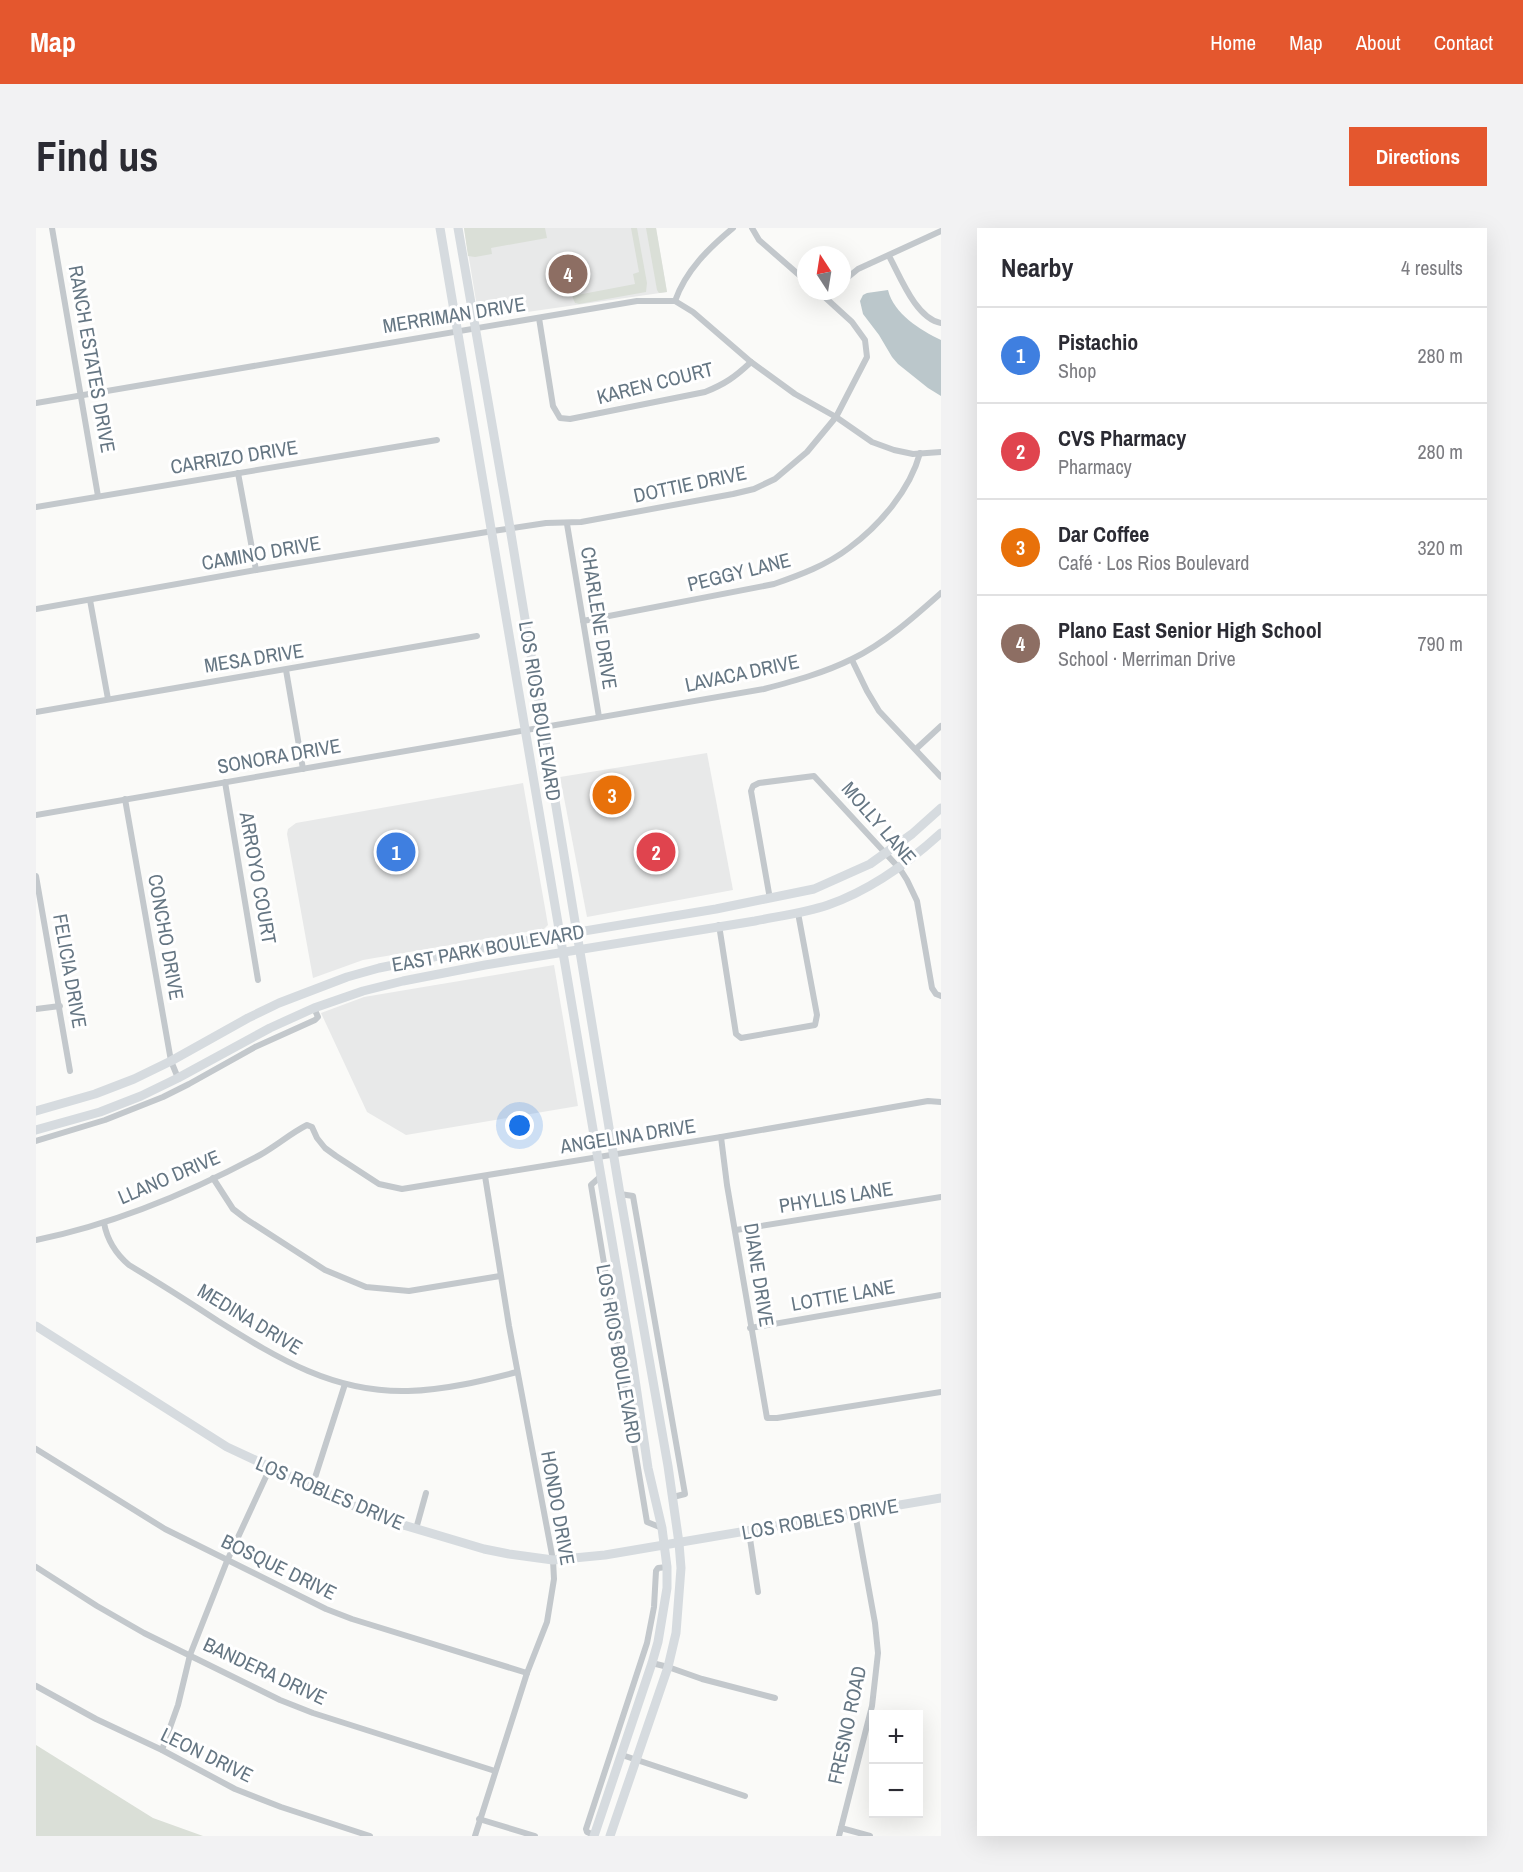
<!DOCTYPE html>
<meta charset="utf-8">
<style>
body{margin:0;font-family:"Archivo Narrow",sans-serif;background:#f2f2f3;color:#2b2b33}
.controls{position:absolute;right:18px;bottom:18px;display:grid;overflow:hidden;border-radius:0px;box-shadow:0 6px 24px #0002}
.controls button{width:54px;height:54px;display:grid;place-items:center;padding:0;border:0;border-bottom:2px solid #e1e1e2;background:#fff;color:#2b2b33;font:30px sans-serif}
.compass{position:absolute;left:761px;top:18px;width:54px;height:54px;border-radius:50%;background:#fff;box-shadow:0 6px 24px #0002;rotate:348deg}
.you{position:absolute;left:484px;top:898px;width:21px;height:21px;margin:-15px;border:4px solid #fff;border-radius:50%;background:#1a73e8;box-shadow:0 0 0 9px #1a73e833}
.badge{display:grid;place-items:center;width:39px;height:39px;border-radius:50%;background:#e4572e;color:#fff;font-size:20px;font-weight:700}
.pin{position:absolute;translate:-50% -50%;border:3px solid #fff;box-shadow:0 2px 6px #0006}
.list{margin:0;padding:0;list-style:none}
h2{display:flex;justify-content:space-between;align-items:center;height:78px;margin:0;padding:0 24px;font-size:26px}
h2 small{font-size:20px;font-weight:400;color:#7c7c81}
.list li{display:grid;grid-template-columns:39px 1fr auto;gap:18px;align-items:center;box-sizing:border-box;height:96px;padding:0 24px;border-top:2px solid #e1e1e2}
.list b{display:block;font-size:22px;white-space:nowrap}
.list p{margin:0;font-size:20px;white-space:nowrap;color:#7c7c81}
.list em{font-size:20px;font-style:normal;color:#7c7c81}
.map{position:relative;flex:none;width:905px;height:1608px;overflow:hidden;border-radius:0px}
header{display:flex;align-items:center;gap:36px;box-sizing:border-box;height:84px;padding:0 30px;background:#e4572e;color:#fff}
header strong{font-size:28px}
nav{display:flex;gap:33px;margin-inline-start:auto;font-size:21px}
.intro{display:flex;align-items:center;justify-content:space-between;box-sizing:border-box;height:144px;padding:0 36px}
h1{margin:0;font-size:42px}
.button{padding:15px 27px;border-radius:0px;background:#e4572e;color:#fff;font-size:21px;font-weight:700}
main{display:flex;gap:36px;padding:0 36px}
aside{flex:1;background:#fff;border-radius:0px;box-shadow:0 6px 24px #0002}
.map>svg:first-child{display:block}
.built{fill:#e8e9e9}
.green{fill:#dadfd7}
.water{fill:#bbc7cb}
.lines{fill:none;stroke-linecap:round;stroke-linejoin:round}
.street{stroke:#c3c8cc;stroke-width:6}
.secondary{stroke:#d6dbdf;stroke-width:9}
.labels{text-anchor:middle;stroke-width:6;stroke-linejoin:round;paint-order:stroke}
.street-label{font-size:20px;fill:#657683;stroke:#fff}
</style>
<header>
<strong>Map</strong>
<nav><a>Home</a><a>Map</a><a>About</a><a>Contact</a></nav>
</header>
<div class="intro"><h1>Find us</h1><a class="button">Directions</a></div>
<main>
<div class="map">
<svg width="905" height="1608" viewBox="0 0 905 1608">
<rect width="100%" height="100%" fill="#fafaf8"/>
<g class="built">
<polygon points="428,0 620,0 631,64 443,91"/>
<polygon points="671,525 697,662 551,689 524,549"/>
<polygon points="487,555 512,697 508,701 327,732 277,750 251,606 252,601 260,595"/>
<polygon points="518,737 542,878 370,907 331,884 285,785 328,769"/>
</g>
<g class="green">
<polygon points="428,0 509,0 511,10 455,20 456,26 439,29 432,28"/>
<polygon points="595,0 601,0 611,55 610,64 543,76 539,75 536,68 599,56 597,46 603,44"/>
<polygon points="610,0 620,0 631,64 623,65 621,62"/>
<polygon points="0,1517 117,1590 167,1608 0,1608"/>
</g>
<path class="water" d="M852,62C858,86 884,102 905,112V168L892,160L862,136L856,129L843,107L827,86L824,73L827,67L831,65Z"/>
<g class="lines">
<g class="street">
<polyline points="16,0 62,268"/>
<polyline points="716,0 723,12 770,53"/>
<path d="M853,28C864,48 880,91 905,95"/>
<polyline points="806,54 822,41 905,3"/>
<path d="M639,73C650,42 673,20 697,0"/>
<path d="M503,90L517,178L524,190L534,191L669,164C689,156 699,149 715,134"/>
<polyline points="0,175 601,73 639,73 657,84 715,134 759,166 800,189 836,214 858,222 877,226 905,224"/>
<polyline points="202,245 220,342"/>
<polyline points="0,279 401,212"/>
<polyline points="531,296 563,489"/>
<polyline points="54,372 72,471"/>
<polyline points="0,381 220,342 457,303 510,295 545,294 697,266 718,261 739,251 771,224 800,189 831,129 829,112 816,94 782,63"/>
<path d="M547,393L738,356C764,347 791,337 813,320C844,297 874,262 884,225"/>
<polyline points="816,432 831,463 843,483 905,549"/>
<polyline points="250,442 267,541"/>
<polyline points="0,484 441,408"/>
<polyline points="880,521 905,498"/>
<polyline points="189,554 222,752"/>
<polyline points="89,571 135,833 142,850"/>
<path d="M0,587L728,461C758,453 788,445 816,431C849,415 878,389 905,365"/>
<polyline points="0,648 34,843"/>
<polyline points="734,671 715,563 717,558 723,555 778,548 864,641 871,652 881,673 896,760 900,766 905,768"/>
<polyline points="683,697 700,806 705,810 779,797 781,787 762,685"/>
<polyline points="0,781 24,778"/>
<polyline points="685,909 691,957 731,1190 741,1190 905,1164"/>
<polyline points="0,913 69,892 127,869 153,856 219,819 279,792 282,789 278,780"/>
<polyline points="565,948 555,957 611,1294 626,1300"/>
<polyline points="177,950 197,981 210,991 289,1042 330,1059 373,1063 464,1048"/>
<polyline points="584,966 597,968 598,974 649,1266 637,1269"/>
<path d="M68,995C71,1011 80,1026 93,1037C123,1055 153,1074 182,1093C243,1131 298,1165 372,1163C409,1162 446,1153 481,1144"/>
<polyline points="700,1002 905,969"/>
<path d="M0,1012C79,996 153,965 224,927C240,918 255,905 271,897L276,899L281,910L289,920L300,928L343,956L366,961L685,909L892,873L905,874"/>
<polyline points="714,1100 905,1067"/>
<polyline points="0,1221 129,1301 290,1381 316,1391 491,1445"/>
<polyline points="276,1259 309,1156"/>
<polyline points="380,1301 390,1265"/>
<polyline points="713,1304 722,1364"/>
<polyline points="0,1339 61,1378 108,1405 244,1472 277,1485 459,1543"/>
<polyline points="616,1435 632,1439 666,1451 739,1470"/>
<polyline points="0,1458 60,1491 126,1522 199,1561 245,1579 334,1608"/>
<polyline points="126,1522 142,1477 154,1427 191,1333 234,1240"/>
<polyline points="586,1527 709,1568"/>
<polyline points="443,1591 499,1608"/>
<polyline points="805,1600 834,1608"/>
<polyline points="558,1607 551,1604 550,1601 611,1415 618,1379 620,1343 622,1340 631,1339"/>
<polyline points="439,1608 491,1445 511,1394 518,1351 517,1332 473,1098 449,948"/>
<polyline points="803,1608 836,1478 842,1425 839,1395 819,1285"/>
</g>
<g class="secondary">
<polyline points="404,0 596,1131 612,1240 626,1300 631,1339 631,1360 622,1414 616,1435 558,1608"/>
<polyline points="422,0 474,300 584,966 632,1238 643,1315 645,1340 640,1405 632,1439 574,1608"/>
<polyline points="0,883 59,866 98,851 135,833 212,790 243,775 311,749 343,740 417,725 680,681 778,661 834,636 876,606 905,580"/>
<path d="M0,902L64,884L105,868L142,850L234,800L278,780L327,763L367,753L449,737L719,693C743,688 768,685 792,677C835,662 871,636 905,605"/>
<polyline points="0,1098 191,1219 344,1290 448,1321 473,1326 517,1332 569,1327 905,1270"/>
</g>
</g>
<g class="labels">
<g class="street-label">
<text transform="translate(418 87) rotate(-9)" y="7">MERRIMAN DRIVE</text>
<text transform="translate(56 131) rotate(80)" y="7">RANCH ESTATES DRIVE</text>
<text transform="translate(619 155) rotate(-14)" y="7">KAREN COURT</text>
<text transform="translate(198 229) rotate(-9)" y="7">CARRIZO DRIVE</text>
<text transform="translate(654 256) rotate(-12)" y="7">DOTTIE DRIVE</text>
<text transform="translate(225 325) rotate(-10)" y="7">CAMINO DRIVE</text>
<text transform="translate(703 344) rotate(-14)" y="7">PEGGY LANE</text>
<text transform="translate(563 390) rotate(81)" y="7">CHARLENE DRIVE</text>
<text transform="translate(218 430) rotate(-9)" y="7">MESA DRIVE</text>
<text transform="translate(706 445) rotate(-12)" y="7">LAVACA DRIVE</text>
<text transform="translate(504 483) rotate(81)" y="7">LOS RIOS BOULEVARD</text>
<text transform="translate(243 528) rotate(-10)" y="7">SONORA DRIVE</text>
<text transform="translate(843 595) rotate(49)" y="7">MOLLY LANE</text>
<text transform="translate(222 650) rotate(80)" y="7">ARROYO COURT</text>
<text transform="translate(130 709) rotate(80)" y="7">CONCHO DRIVE</text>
<text transform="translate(452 720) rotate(-10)" y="7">EAST PARK BOULEVARD</text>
<text transform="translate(34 743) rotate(80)" y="7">FELICIA DRIVE</text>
<text transform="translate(592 908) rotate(-9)" y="7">ANGELINA DRIVE</text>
<text transform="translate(133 949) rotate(-23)" y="7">LLANO DRIVE</text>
<text transform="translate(800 969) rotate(-9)" y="7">PHYLLIS LANE</text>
<text transform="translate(723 1047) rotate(81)" y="7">DIANE DRIVE</text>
<text transform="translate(807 1067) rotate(-10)" y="7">LOTTIE LANE</text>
<text transform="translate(214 1091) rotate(31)" y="7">MEDINA DRIVE</text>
<text transform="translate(583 1126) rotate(80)" y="7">LOS RIOS BOULEVARD</text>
<text transform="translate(294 1265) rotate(23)" y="7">LOS ROBLES DRIVE</text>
<text transform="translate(522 1280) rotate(80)" y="7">HONDO DRIVE</text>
<text transform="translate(784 1291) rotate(-10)" y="7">LOS ROBLES DRIVE</text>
<text transform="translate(243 1339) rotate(26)" y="7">BOSQUE DRIVE</text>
<text transform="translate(229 1443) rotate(25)" y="7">BANDERA DRIVE</text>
<text transform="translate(811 1497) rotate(-78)" y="7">FRESNO ROAD</text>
<text transform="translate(171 1527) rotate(26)" y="7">LEON DRIVE</text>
</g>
</g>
</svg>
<div class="controls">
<button>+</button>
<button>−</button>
</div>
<svg class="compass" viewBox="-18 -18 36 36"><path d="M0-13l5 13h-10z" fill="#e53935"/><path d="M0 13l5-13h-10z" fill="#7c7c81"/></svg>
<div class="you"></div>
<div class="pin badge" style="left:360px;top:624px;background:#3f7fe0">1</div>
<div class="pin badge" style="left:620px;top:624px;background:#e0444e">2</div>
<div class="pin badge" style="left:576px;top:567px;background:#e8710a">3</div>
<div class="pin badge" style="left:532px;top:46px;background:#8d6e63">4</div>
</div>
<aside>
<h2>Nearby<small>4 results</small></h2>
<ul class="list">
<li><span class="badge" style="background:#3f7fe0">1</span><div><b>Pistachio</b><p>Shop</p></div><em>280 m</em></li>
<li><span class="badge" style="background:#e0444e">2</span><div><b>CVS Pharmacy</b><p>Pharmacy</p></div><em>280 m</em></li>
<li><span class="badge" style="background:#e8710a">3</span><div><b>Dar Coffee</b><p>Café · Los Rios Boulevard</p></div><em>320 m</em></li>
<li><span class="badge" style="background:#8d6e63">4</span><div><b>Plano East Senior High School</b><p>School · Merriman Drive</p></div><em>790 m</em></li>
</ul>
</aside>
</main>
